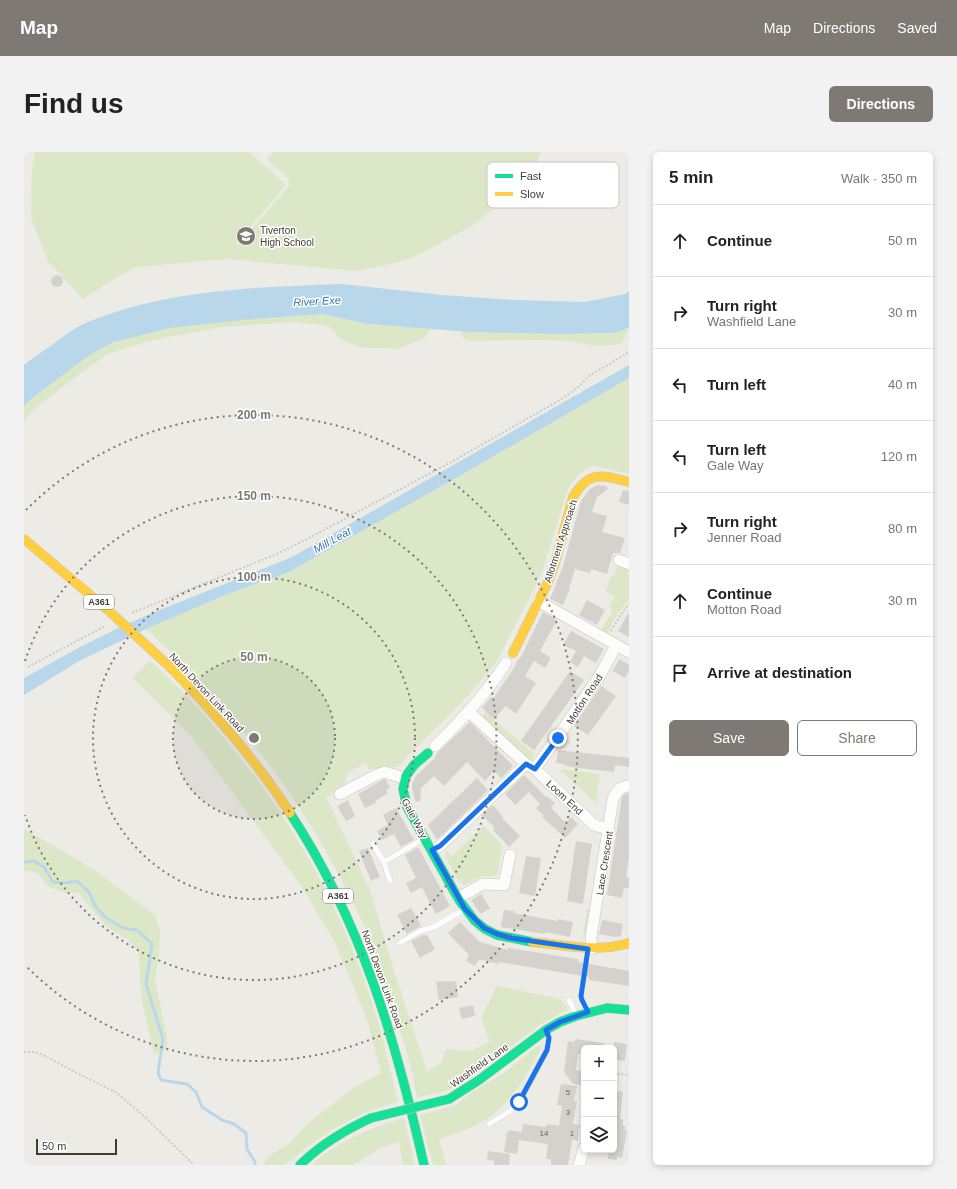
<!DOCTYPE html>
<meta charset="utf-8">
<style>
body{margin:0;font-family:Arial,sans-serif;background:#f2f2f2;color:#222}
.controls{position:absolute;right:12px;bottom:12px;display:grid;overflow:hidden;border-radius:6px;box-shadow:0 2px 6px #0003}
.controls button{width:36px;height:36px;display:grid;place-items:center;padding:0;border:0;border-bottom:1px solid #e0e0e0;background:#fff;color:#222;font:20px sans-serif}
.scale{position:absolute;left:12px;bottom:10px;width:81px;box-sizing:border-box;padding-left:4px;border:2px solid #423c34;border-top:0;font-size:11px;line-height:14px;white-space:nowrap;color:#423c34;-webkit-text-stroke:3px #fff;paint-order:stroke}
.stop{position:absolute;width:12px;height:12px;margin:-9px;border:3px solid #1a73e8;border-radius:50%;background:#fff}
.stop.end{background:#1a73e8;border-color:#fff;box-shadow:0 1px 4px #0008}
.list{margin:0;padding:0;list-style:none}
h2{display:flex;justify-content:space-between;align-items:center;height:52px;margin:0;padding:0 16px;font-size:17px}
h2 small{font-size:13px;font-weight:400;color:#767676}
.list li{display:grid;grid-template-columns:26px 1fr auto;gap:12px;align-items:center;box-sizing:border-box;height:72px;padding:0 16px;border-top:1px solid #e0e0e0}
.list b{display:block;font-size:15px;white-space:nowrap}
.list p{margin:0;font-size:13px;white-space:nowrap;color:#767676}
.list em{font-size:13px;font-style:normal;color:#767676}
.actions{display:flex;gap:8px;padding:12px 16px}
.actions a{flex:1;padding:9px 0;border:1px solid #7e7972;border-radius:6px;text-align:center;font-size:14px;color:#7e7972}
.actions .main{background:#7e7972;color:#fff}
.icon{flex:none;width:22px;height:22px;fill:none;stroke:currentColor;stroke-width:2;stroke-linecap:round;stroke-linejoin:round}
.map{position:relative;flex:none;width:605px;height:1013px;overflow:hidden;border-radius:6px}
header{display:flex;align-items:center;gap:24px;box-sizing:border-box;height:56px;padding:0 20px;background:#7e7972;color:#fff}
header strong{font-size:19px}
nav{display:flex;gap:22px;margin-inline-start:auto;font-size:14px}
.intro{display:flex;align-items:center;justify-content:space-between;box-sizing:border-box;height:96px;padding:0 24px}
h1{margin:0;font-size:28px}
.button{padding:10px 18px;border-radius:6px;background:#7e7972;color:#fff;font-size:14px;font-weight:700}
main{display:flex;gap:24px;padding:0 24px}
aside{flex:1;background:#fff;border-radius:6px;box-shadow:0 2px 6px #0003}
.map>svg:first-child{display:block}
.green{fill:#dbe7c7}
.water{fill:#b8d7ea}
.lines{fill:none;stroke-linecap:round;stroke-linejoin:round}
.stream{stroke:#b8d7ea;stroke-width:3}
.building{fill:#d5d2cd}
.lane-casing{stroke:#c9c7c2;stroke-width:6}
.street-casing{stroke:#c9c7c2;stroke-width:12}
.fast-casing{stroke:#ccc8be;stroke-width:10}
.slow-casing{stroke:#ccc8be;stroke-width:10}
.path{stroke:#cbcac6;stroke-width:2;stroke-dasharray:2 2;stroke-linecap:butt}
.lane{stroke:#fcfcfb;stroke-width:5.5}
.street{stroke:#fcfcfb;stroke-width:11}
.fast{stroke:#16e098;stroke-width:9}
.slow{stroke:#ffcf43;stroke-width:9}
.fast-bridge-casing{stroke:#ccc8be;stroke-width:10;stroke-linecap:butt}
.slow-bridge-casing{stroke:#ccc8be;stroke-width:10;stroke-linecap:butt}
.fast-bridge{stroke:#16e098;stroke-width:9}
.slow-bridge{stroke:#ffcf43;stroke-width:9}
.route{stroke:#1a73e8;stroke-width:5}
.ring{fill:none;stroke:#7e7972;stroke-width:2;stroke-dasharray:2 4}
.labels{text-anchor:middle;stroke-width:3;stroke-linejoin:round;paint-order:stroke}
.number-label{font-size:8px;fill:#68635c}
.shield{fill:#fff;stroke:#7b7671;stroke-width:1}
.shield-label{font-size:9px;font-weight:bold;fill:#423c34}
.poi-label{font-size:10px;fill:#423c34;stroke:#fff;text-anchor:start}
.street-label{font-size:10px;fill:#423c34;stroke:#fff}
.water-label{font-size:11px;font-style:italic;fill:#3479a7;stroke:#fff}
.key{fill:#fff;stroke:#c6c4c2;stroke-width:1}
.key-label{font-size:11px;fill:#423c34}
.centre{fill:#7e7972;stroke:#fff;stroke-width:2}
.ring-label{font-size:12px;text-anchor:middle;font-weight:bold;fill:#7e7972;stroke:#fff;stroke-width:3;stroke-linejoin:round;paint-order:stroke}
</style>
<header>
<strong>Map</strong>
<nav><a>Map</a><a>Directions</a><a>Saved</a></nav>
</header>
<div class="intro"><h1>Find us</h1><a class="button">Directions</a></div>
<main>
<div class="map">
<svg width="605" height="1013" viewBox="0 0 605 1013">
<rect width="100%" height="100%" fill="#edebe6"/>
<g class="green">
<polygon points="11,0 225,0 262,33 212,92 213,94 266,33 263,30 265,27 243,7 249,0 517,0 510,16 495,35 476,52 449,73 409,95 385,107 358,114 332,119 204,107 112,115 85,130 59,147 24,109 7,66 8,18"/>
<path d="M298,162L344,172L407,177L400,186L374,197L335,195L316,187L305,174L272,170L197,175L124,189L84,202L54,223L9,258L0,270V254C25,231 57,205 88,190C98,186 110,185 120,182C178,168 239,166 298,162Z"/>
<polygon points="605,176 600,188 596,192 572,194 543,189 515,188 443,189 438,185 438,179 535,182 589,181"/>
<path d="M605,226V322L571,314L563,316L552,325L543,339L518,421L472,511L441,547L373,615L344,617L342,611L324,620L320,635L302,645L346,738L369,816L403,919L417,911L422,897L446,899L466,890L457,866L473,834L536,847L544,857L514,874L474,904L445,927L424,938L393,946C388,915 379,886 369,856C359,825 349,792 335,763C285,656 210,555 122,477L206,441L265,420L425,330Z"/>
<polygon points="594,412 605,415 605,447 594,461 582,483 578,480 579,475 589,458 585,455 591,444 582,440 587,424 590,424"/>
<path d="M126,508C224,600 301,711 344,839C357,875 365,913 374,950C331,960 295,984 261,1013H239L245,1004L265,992L283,972L332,934L357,921L343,867L310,789L280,738L167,584L109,526Z"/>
<polygon points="462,560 511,603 508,608 504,607 457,565"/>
<polygon points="535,617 576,622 572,651"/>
<polygon points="460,674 478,693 474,722 468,725 458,724 441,733 435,730 421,703 423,698 428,704"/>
<polygon points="0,677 39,699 70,718 131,763 136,779 135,803 131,827 144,891 141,898 131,903 128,895 117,844 115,801 105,788 84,776 65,754 55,741 42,741 23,734 14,721 0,718"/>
<polygon points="563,757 568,758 563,784 559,783"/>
<path d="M519,892C504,922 486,955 456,971C444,978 429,982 415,987L422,1013H409L396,963L432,953L450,939L480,921L507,899Z"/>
<path d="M380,966L391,1013H379L375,990L355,997L329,1013H288C312,990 348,975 380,966Z"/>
</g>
<g class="water">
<path d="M318,132L418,143L491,148L561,150L601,142L605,139V176L589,181L535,182L446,180L344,172L298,162L218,168L146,176L89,190L64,204L12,243L0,254V213C8,206 17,201 25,195C39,185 52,174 69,168C148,137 235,135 318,132Z"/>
<polygon points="605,213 605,226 425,330 265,420 206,441 122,477 55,509 0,543 0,526 56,495 90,478 128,461 268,405"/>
</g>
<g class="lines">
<polyline class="stream" points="0,710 10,709 20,715 29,730 39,731 53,729 65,740 72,755 81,765 99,776 113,778 128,792 122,832 139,887 134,921 137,928 163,932 172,940 178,955 198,968 210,972 222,981 223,997 231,1010 231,1013"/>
</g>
<g class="building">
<circle cx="33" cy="129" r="6"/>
<polygon points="574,333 582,334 584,337 573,345 568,360 583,364 578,380 601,386 596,401 589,401 583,422 567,417 566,421 551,417 545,436 546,437 539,453 526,447 539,414 557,349 566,337"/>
<polygon points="599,338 605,339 605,353 595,350"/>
<polygon points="563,448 581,458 573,473 555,463"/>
<polygon points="519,460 533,468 516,499 527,506 521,516 510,509 501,524 512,531 492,562 482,554 470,567 458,556 467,545 469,547 490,516 493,509 497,505"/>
<polygon points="605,460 605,485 594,479"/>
<polygon points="547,479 580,497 572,511 560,504 554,515 546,510 552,499 539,493"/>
<polygon points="595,507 605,513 605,519 601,526 589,519"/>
<polygon points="546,519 560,528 510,598 497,589"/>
<polygon points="577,534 592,544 564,583 550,574"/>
<polygon points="446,570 489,614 477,626 470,619 461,629 443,610 420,634 410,624 397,636 396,650 391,649 388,636 388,632 392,624 410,607 413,601"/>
<polygon points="534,598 605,606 605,615 591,613 590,620 547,615 540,613 540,612 532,611"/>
<polygon points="499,624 501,624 522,645 523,644 531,651 527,656 542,671 547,665 554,672 541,686 518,665 520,664 512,656 516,652 505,640 491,653 481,642"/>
<polygon points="453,626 464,638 413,688 404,673"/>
<polygon points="360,627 362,628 366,636 362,638 364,641 351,649 352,651 341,656 334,642"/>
<polygon points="605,641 605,705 602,725 605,726 605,736 600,736 598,746 583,743 598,644 601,642"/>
<polygon points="324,648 331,664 322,669 313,654"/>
<polygon points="469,653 479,665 478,666 496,684 485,695 469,678 471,676 458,663"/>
<polygon points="372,656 390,688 377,695 370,682 358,688 353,679 364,673 359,663"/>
<polygon points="552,689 568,692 559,752 543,749"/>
<polygon points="394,695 426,754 412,762 398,735 387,741 382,731 392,726 381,703"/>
<polygon points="344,696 356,725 347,729 335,699"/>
<polygon points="502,704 517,706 511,744 495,741"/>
<polygon points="457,742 466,756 457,762 447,748"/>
<polygon points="387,756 397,774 383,782 373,763"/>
<polygon points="480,758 490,759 490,761 533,769 534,767 549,770 546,785 521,780 521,782 477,775"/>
<polygon points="578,768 599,772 597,784 592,785 575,782"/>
<polygon points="436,770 456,790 484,798 484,796 554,807 554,810 605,819 605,834 565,828 565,825 475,810 474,812 455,807 451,814 442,809 445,803 424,781"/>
<polygon points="401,782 402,784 403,783 411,797 396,806 387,789"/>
<polygon points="422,829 422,830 432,829 434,845 415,848 412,830"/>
<polygon points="449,853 451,864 438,867 435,856"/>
<polygon points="551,887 580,891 580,896 560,896 559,902 554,902 552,918 558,919 558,933 549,932 540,920 544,889 550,890"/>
<polygon points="590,890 603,892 601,909 590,907"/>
<polygon points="537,932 553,934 550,949 553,949 549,972 556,973 555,977 554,989 548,988 544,1013 527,1013 527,1007 522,1007 524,992 495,988 493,1002 480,1000 483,980 485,980 485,978 498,980 499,972 522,975 523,972 535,974 538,954 533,953"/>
<polygon points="590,938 599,940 596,967 599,967 599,974 601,974 601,979 603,979 598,1006 593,1005 593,1008 584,1007 585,998 590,998"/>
<polygon points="464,999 486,1002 485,1013 470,1013 470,1009 463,1008"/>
</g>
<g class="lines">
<defs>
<g id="lane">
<polyline points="349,692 360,710 401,686"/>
<polyline points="360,710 366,729"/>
<polyline points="376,791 396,779 410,775 441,757"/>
<polyline points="545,848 552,863"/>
<polyline points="465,972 486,959 495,950 523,898 525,886 523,880"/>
</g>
<g id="street">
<polyline points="595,408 605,412"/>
<polyline points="514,449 605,500"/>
<polyline points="445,560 502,612 511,617 570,673 577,675 585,676"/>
<path d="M411,594C438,568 462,542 482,511"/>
<polyline points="511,617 533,586 576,523 592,494"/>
<polyline points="316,642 350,624 360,620 380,626"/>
<polyline points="408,698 416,694 502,612"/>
<polyline points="434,746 459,732 480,733 486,703"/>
<path d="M568,797L567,785L589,647C593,639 596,634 605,634"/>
<polyline points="555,1013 560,996"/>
</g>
<g id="fast">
<polyline points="404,601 390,613 382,624 379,637 383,655 435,748 451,769 461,777 473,783 508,790"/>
<path d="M266,661C338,771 371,886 400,1013"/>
<polyline points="425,947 455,928 522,878 536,870 552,864 583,856 605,858"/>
<path d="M276,1013C297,992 321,978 347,966"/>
</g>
<g id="slow">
<path d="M489,501L524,430L531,411L549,345C565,318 578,323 605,330"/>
<path d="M147,516C191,561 232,608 266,661"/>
<path d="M508,790C542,793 572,801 605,791"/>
</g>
</defs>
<use href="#lane" class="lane-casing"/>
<use href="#street" class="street-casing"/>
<use href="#fast" class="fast-casing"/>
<use href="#slow" class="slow-casing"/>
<g class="path">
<polyline points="108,461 255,401 285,386 429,309 536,248 553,236 566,223 582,214 605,200"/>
<polyline points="587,479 597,462 605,452"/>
<polyline points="4,515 81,474"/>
<polyline points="559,850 557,844 563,809"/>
<polyline points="0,900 10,900 19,903 53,921 93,941 121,965 170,1013"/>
<polyline points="590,924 594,922 605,923"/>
</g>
<use href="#lane" class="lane"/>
<use href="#street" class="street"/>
<use href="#fast" class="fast"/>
<use href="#slow" class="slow"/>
<defs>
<polyline id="fast-bridge" points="347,966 425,947"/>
<polyline id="slow-bridge" points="0,387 85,459 147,516"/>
</defs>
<use href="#fast-bridge" class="fast-bridge-casing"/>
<use href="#slow-bridge" class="slow-bridge-casing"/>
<use href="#fast-bridge" class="fast-bridge"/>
<use href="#slow-bridge" class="slow-bridge"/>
</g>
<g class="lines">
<polyline class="route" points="495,950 523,898 525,886 522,878 536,870 564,860 558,848 557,844 564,797 487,786 473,782 460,776 441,757 408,698 416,694 502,612 511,617 534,586"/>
</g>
<circle cx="230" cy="586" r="81" fill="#7e7972" fill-opacity=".12"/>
<g class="ring">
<circle cx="230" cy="586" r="81"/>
<circle cx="230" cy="586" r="161"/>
<path d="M1 509A242 242 0 1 1 1 663"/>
<path d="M2 358A323 323 0 1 1 2 814"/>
</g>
<defs>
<symbol id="school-disc" viewBox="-11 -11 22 22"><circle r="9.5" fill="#7e7972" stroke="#fff"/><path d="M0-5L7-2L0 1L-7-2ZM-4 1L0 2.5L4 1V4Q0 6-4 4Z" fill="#fff"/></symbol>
</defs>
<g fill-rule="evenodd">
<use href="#school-disc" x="211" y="73" width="22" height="22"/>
</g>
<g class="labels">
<g class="number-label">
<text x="544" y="943">5</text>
<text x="544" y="963">3</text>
<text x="520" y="984">14</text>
<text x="548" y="984">1</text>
</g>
<g class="shield">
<rect x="60" y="443" width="30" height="14" rx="3"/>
<rect x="299" y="737" width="30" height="14" rx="3"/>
</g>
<g class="shield-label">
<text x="75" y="453">A361</text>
<text x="314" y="747">A361</text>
</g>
<g class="poi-label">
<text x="236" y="82">Tiverton<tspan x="236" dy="12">High School</tspan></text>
</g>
<g class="street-label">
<text transform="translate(536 389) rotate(-72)" y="4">Allotment Approach</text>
<text transform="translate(183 540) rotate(47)" y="4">North Devon Link Road</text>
<text transform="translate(560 547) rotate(-57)" y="4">Motton Road</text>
<text transform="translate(541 645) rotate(43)" y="4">Loom End</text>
<text transform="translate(391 666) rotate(62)" y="4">Gale Way</text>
<text transform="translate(580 711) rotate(-81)" y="4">Lace Crescent</text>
<text transform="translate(359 827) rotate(70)" y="4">North Devon Link Road</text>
<text transform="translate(455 913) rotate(-35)" y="4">Washfield Lane</text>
</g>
<g class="water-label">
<text transform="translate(293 149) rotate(-3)" y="4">River Exe</text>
<text transform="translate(308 388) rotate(-29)" y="4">Mill Leat</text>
</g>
</g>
<rect x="463" y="10" width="132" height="46" rx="6" class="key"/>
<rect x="471" y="22" width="18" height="4" fill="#16e098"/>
<rect x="471" y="40" width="18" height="4" fill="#ffcf43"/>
<g class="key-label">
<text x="496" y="28">Fast</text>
<text x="496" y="46">Slow</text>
</g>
<circle cx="230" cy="586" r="6" class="centre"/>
<g class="ring-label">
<text x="230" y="267">200 m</text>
<text x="230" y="348">150 m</text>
<text x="230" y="429">100 m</text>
<text x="230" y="509">50 m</text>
</g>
</svg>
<div class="controls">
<button>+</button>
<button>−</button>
<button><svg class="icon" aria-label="layers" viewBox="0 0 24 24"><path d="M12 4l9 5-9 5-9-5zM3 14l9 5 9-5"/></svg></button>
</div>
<div class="scale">50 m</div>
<div class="stop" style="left:495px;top:950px"></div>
<div class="stop end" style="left:534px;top:586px"></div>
</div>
<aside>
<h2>5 min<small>Walk · 350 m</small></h2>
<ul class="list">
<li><svg class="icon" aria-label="ahead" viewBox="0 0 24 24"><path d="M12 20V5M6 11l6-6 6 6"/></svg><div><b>Continue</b></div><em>50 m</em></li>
<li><svg class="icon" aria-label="right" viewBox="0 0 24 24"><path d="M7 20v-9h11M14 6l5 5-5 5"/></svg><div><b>Turn right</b><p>Washfield Lane</p></div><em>30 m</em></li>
<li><svg class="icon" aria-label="left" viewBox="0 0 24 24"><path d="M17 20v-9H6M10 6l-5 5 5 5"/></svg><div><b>Turn left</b></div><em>40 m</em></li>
<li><svg class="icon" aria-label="left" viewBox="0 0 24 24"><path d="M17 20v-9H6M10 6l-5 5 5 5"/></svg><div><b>Turn left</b><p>Gale Way</p></div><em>120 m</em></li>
<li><svg class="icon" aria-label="right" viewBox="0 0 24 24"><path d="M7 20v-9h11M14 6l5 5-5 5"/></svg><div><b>Turn right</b><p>Jenner Road</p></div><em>80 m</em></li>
<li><svg class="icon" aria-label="ahead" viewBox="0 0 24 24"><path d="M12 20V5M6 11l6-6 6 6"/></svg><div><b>Continue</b><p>Motton Road</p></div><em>30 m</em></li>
<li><svg class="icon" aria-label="arrive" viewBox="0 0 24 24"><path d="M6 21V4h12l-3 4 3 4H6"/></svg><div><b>Arrive at destination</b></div></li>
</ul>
<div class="actions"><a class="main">Save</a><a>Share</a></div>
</aside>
</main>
